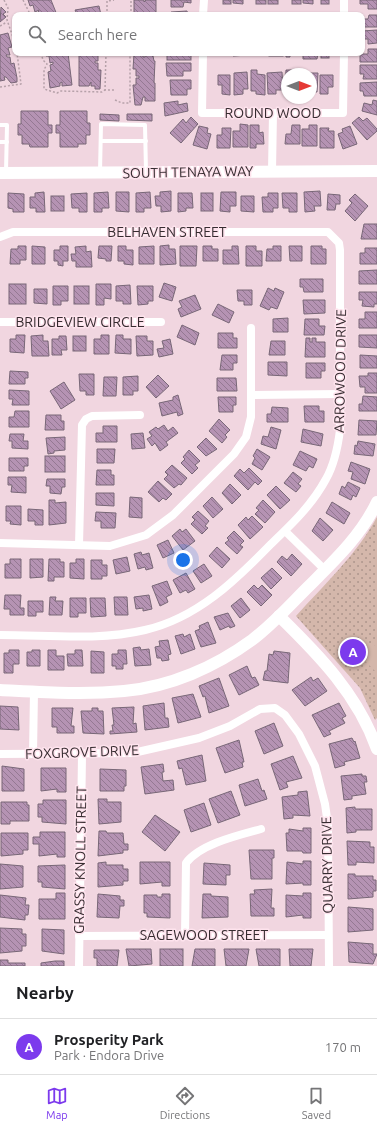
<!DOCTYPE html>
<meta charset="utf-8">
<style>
body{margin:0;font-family:Ubuntu,sans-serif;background:#f6f6f6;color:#202124}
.compass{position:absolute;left:281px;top:68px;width:36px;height:36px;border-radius:50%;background:#fff;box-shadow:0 1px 3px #0004;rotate:90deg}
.you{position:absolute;left:183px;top:560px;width:14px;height:14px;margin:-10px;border:3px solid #fff;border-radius:50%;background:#1a73e8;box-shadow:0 0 0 6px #1a73e833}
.badge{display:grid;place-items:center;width:26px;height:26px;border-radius:50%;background:#7c3aed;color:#fff;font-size:13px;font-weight:700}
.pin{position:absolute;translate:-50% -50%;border:2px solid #fff;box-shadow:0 1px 4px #0006}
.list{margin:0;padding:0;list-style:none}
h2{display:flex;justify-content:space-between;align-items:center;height:52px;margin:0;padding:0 16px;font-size:17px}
h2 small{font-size:13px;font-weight:400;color:#757577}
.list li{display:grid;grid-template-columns:26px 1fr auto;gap:12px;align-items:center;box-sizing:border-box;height:56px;padding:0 16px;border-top:1px solid #e0e0e0}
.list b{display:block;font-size:15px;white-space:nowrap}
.list p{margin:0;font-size:13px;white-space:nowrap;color:#757577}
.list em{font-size:13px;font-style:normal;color:#757577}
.icon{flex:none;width:22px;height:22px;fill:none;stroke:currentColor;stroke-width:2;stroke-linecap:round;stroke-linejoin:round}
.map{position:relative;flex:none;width:377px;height:966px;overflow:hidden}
.search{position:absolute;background:#fff;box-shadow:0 1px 3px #0004;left:12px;right:12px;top:12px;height:44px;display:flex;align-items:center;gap:10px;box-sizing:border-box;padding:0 14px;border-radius:8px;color:#757577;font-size:15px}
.sheet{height:108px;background:#fff}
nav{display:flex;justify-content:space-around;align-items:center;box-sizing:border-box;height:56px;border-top:1px solid #e0e0e0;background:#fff;font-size:11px;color:#757577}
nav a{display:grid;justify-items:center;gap:2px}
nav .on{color:#7c3aed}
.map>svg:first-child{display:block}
.park{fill:url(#park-dots)}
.pitch{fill:#d4b7ab}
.building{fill:url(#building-back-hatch);stroke:#786777}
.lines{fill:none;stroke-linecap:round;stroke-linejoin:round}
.path{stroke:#b6a1a9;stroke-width:1.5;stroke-dasharray:2 2;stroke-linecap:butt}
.lane{stroke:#fff;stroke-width:4}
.street{stroke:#fff;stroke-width:8}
.secondary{stroke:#fff;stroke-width:12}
.labels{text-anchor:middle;stroke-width:3;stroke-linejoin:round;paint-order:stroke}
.street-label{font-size:14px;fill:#362c30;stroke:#fee3ed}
</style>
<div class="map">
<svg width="377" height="966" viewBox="0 0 377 966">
<defs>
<pattern id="park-dots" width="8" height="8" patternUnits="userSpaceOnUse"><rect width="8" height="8" fill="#d4b7ab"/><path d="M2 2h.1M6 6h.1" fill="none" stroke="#ad958c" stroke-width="1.8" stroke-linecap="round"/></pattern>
<pattern id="building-back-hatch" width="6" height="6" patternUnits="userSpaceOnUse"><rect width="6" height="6" fill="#b593b3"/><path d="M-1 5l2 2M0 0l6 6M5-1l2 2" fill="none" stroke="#947892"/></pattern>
</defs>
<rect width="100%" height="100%" fill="#f1d6e0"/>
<path class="park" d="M377,517V718L375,720L360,688L296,616C324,585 357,554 377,517Z"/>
<polygon class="pitch" points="372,642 377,648 377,673 359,655"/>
<g class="building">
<polygon points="28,0 51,0 57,15 37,15 39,10 35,12 33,5 30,6"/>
<polygon points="134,0 144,0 144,2 146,0 156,0 156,15 134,14"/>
<polygon points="171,0 191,0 191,3 184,2 183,7 171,7"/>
<rect x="223" y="0" width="8" height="4"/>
<polygon points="233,0 243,0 243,4 233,3"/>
<rect x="256" y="0" width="10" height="4"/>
<rect x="268" y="0" width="10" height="4"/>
<rect x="292" y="0" width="9" height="4"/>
<polygon points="303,0 313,0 313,4 303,3"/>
<rect x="321" y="0" width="8" height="4"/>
<polygon points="360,0 377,0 377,9 368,9 368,4 360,4"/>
<polygon points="99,6 101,15 70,15 76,12 75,10"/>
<polygon points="1,7 6,12 3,14 6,17 0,22"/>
<polygon points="187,11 188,15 171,15 171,12"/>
<polygon points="369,15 377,15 377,27 362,27 362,19 368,19"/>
<polygon points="377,30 377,43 368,44 368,39 362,39 362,31"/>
<polygon points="8,33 12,47 8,48 10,55 6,55 7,57 10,57 11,64 14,63 17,78 17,82 11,83 6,77 4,77 5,80 0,81 0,35"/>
<polygon points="368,49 377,49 377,62 360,62 360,54 368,54"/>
<polygon points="45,53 68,53 72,85 62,86 62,82 60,83 60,86 50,88 48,72 51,71 50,65 53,64 53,62 50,63 49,56 46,56"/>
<polygon points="79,53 101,53 98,54 98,61 95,61 95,63 98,63 98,70 101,70 100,89 95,89 95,86 91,86 91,82 89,86 79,86"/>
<rect x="167" y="53" width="24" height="7"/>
<polygon points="233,53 248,53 248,55 233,56"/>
<rect x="269" y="53" width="14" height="3"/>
<polygon points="286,53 300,53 300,55 290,54 290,57 286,57"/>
<polygon points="303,53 318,53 317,59 303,59"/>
<rect x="321" y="53" width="8" height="5"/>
<polygon points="134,54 143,54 143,57 145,57 146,54 152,54 152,56 153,56 154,61 155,61 154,83 155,83 155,101 145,101 145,97 143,97 141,105 135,105 133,85 136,85 136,78 139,78 139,76 136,76 136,69 133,69"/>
<polygon points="166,63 191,63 191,71 183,71 183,76 167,76"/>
<polygon points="360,65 377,65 377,79 363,79 364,74 360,74"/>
<polygon points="251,70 257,70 257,74 265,75 265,95 256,94 256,91 251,91"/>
<polygon points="286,70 294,70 294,74 287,74 287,91 285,91"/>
<polygon points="247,72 248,89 243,89 243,94 234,95 234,73"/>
<polygon points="282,72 283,90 276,90 276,94 268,94 267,73"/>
<polygon points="303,73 318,73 317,92 312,92 311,94 311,74 303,74"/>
<polygon points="218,75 230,75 230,95 222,94 222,85 218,85"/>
<polygon points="320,75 333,75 333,87 328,87 328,94 320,94"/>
<polygon points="170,80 191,80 191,89 187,89 187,95 171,95"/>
<polygon points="377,82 377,96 364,96 363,91 360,91 360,83"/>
<polygon points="373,100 377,101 377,115 362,111 364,103 372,105"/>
<polygon points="178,101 178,105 187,103 188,111 165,116 164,103"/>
<polygon points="21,111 48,111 48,125 52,125 52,133 48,133 48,147 30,147 29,144 22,144 22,135 18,135 18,124 21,124"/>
<polygon points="60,111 87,111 87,123 90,123 90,135 86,135 86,144 78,144 78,147 60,147 60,133 56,133 56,125 60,125"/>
<polygon points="100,114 119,115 119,121 100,120"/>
<polygon points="127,114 152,114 152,121 127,120"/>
<polygon points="191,117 198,124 181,143 170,133 183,119 186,123"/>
<polygon points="359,117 363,121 367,118 377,129 377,131 367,140 352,123"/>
<polygon points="240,124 248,125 248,147 233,147 233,131 240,131"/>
<polygon points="250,125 259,125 259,133 263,132 264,144 256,144 256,148 250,148"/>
<polygon points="292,125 300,125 300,144 285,144 286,134 291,134"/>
<polygon points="309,125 317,125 317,146 302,146 302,129 309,129"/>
<polygon points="199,126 208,128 207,133 211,134 207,149 193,145"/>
<polygon points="350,126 357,144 343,149 338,134 343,132 342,129"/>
<polygon points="222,128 231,128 230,148 217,148 217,135 222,135"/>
<polygon points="320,128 329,128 328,131 334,131 334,148 320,148"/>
<polygon points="171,191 171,211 161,212 161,206 156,206 155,196 160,196 160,192"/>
<polygon points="320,191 321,206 314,206 315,211 305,212 304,192"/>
<polygon points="44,192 45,212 36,212 36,208 30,208 30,197 35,197 35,193"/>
<polygon points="108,192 109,208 102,208 102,212 94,212 94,193"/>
<polygon points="116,192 129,192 129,212 116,211"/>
<polygon points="150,192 151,208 144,208 144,212 136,212 136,193"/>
<polygon points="221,192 236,192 236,206 230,206 230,212 220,211"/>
<polygon points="8,193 24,194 24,212 13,212 13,209 8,208"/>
<polygon points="87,193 87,212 79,212 79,208 72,208 71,194"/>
<polygon points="178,193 192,193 193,208 186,208 186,211 178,212"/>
<rect x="201" y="193" width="12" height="18"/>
<polygon points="268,193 278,193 278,208 273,208 273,212 263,212 262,197 268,197"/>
<polygon points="282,193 297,193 297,212 289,212 289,208 283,208"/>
<polygon points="328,194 340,195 340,204 336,204 335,210 327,210"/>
<polygon points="355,194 368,206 355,221 345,211 352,203 349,200"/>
<rect x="51" y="196" width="13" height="15"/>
<polygon points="241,196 254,196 254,212 241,211"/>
<polygon points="364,224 377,224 377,239 361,239"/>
<polygon points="169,245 169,249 175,249 176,264 160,265 160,246"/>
<polygon points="18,246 26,246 26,260 20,260 20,264 10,264 11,249 18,249"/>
<polygon points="32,246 45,247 45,264 32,264"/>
<polygon points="60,246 68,246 68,261 63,261 63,266 58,265 58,261 54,261 54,250 60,250"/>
<polygon points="86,246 86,252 91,251 92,267 76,267 76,261 72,261 71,254 76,254 75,247"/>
<polygon points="99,246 112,246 111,261 106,261 106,259 98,258"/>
<polygon points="118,246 126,246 126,250 133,250 133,265 124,264 124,261 118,261"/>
<polygon points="154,246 154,264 139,264 139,247"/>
<polygon points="180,246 197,246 196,266 180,266"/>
<polygon points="203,246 212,246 212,249 218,249 218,261 203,261"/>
<polygon points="232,246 238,246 239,264 223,264 223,250 232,250"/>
<polygon points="246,246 256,246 256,251 262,251 262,266 246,266"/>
<polygon points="273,246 281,246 281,261 266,261 267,249 273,249"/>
<polygon points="289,246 302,246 302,261 290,261"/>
<polygon points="311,246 322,246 322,249 326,249 326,264 311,264"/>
<polygon points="365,248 377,248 377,264 360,264 360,253 365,253"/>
<polygon points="377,270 377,284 359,284 359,271"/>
<polygon points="300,279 323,279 323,292 304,292 303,287 300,287"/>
<polygon points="164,283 176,287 172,301 159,297"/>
<rect x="9" y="284" width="17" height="20"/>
<polygon points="96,284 111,284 111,299 104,298 104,305 96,305"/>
<polygon points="130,285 131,304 123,304 123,301 116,301 116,286"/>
<polygon points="53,286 68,286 68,301 61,301 61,305 53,305"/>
<rect x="74" y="286" width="15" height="18"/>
<polygon points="137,286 153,286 153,301 148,301 148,304 138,305"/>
<polygon points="268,288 274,291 275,288 284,292 277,309 271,307 269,310 260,306"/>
<polygon points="34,289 47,289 47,304 34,303"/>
<polygon points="237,290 252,290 252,305 244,305 244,301 238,301"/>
<polygon points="359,292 377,292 377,304 374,304 374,307 362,306 363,300 359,300"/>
<polygon points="195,295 201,309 181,317 178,309 182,307 179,301"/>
<polygon points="303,300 325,300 325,313 304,314"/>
<polygon points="218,304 234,312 229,323 212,315"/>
<polygon points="365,312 377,312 377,328 359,328 359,319 365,319"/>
<polygon points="288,318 288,332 273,332 273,319"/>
<polygon points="305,319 319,319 319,326 325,326 324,335 304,335"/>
<polygon points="182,325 199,333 195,345 177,337"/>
<polygon points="218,333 233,333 233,338 237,338 237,348 218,348"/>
<polygon points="16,335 25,335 24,353 10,352 10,339 16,339"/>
<polygon points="43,335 43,341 48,341 49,356 32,356 31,336"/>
<polygon points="101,335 109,335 109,354 94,354 94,339 101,339"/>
<polygon points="116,335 123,335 123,339 131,339 131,354 115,353"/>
<polygon points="359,335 377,335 377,348 359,347"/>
<polygon points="59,336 66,336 67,350 61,350 62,355 52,355 52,339 59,339"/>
<rect x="73" y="336" width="13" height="15"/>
<polygon points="136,336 147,336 147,341 153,341 153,355 137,356"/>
<polygon points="306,338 310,338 310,342 312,342 312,338 316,338 316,342 325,342 325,357 305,357"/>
<polygon points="170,339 173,354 159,357 157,349 164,348 162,341"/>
<polygon points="271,341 285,341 285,355 269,355"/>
<polygon points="222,355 237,355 237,363 233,363 233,370 220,370"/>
<polygon points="360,355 377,356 377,368 360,368"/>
<polygon points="268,362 287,362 287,376 268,375"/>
<polygon points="306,363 325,363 325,371 321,371 321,378 306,378"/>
<polygon points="10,371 28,372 28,378 25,378 25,384 9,384"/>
<polygon points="368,373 377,373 377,393 365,393 365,387 360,387 359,376 368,376"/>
<polygon points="79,374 94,374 94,395 86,395 86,391 80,391"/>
<polygon points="158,375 169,386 156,398 146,387"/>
<polygon points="138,376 138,391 133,391 133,395 123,395 123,377"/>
<polygon points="104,377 117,377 116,396 103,396"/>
<polygon points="217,378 236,378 237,391 217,391"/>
<polygon points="64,382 75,400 61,409 50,391"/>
<polygon points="9,390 29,391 29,405 12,405 13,399 9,399"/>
<polygon points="178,395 183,414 178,416 177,412 162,416 159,403 173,400 173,397"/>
<polygon points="363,396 377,397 377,411 359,411 359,404 362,404"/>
<polygon points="218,397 236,397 236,405 233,405 233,412 219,412"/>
<polygon points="304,406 319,406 319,411 324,411 324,422 305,422"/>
<polygon points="272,407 288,408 288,422 267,422 267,414 271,414"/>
<polygon points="15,411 29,411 29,427 9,427 9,417 14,417"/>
<polygon points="46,415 61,415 61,421 64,421 64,430 45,430"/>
<polygon points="219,419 230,430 225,435 227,437 222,443 209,431"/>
<polygon points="359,420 377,421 376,435 358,435"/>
<polygon points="164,425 168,431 173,427 178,433 166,442 168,445 160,451 155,443 152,446 147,439 152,436 149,432 156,427 158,429"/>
<polygon points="103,426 117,426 117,442 96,442 96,433 103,433"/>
<polygon points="271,427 281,430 276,449 261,444 263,436 268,437"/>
<polygon points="303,429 323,434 321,446 301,442"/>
<polygon points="143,433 145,448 132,449 131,434"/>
<polygon points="10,434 24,434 23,441 28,441 28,449 12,448 12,441 9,441"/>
<polygon points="65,437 65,450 54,451 54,453 48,454 46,438"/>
<polygon points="206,438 217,449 206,456 197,447"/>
<polygon points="358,441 375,444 373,456 354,454 355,445 357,446"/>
<polygon points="97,449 115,449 114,463 97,463"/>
<polygon points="257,449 270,457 262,470 252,464 255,458 253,456"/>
<polygon points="189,450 200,461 195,465 198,468 192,474 181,463 185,459 183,457"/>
<polygon points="300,451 317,459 313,468 309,466 306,471 293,465"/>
<rect x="45" y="456" width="20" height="16"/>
<polygon points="9,458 28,458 28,466 24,466 24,471 9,471"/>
<polygon points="351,462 370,469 365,484 351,479 353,472 348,471"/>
<polygon points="172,465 187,478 181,485 179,484 174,488 164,479 168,475 165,472"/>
<polygon points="249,468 262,481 258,485 255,482 248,490 234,476 240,469 244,473"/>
<polygon points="97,470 111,470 111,475 114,475 114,485 96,485"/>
<polygon points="293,472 302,479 298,484 301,486 296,492 284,483"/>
<polygon points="8,477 26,477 26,493 11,492 12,485 8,485"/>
<polygon points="47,479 65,479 65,487 62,487 61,494 50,493 50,486 46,486"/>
<polygon points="158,481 172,494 166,500 163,498 159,502 148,492"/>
<polygon points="348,482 360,488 356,497 353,495 351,500 339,494 342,486 345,488"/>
<polygon points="230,484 241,495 232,504 222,493"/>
<polygon points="276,486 290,500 280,509 267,495"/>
<polygon points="96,493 114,493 114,506 96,505"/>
<polygon points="130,497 142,498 142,518 129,517"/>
<polygon points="212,497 223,509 213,518 203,506"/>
<polygon points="49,500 55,500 55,503 66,502 66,523 49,525"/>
<polygon points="263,500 275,512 265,523 255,514 259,510 256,508"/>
<polygon points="332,502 350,513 344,524 326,513"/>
<polygon points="6,506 21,506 21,525 10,524 11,521 6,521"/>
<polygon points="28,509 43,510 43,525 35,525 35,521 28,521"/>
<polygon points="198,511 209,521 205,526 208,528 202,534 191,524 195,520 192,517"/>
<polygon points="96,512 116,513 115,528 101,528 101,521 95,521"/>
<polygon points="252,516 263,527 250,539 238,525 246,517 248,520"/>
<polygon points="320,518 333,530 323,541 312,531"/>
<polygon points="180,529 182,532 186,529 195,541 183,550 172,536"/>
<polygon points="234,531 244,541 240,545 243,547 237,554 225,543 229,540 227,538"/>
<polygon points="168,540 174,553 163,558 157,545"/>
<polygon points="217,547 230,559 222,568 209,556"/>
<polygon points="141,552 142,555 149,553 153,568 146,570 145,567 138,569 134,554"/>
<polygon points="292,554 302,564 291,576 277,562 282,556 287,560"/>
<polygon points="127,557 130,571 116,574 113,560"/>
<polygon points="10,559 21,559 21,578 5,578 5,564 10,564"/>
<polygon points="30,559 43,559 43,577 30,578"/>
<polygon points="49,559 60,559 60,562 64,562 64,577 54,577 54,581 48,581"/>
<polygon points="76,559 84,559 84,579 70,578 70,563 76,563"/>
<polygon points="91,560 102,560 102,565 107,565 107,576 102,576 102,579 91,579"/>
<polygon points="204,564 212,576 201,583 193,571"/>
<polygon points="272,568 282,578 271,589 261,578"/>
<polygon points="186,573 195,589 188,593 186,590 180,593 173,580"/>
<polygon points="167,581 172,594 166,597 168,602 160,606 152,586"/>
<polygon points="254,585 258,589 262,585 272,595 261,606 247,592"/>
<polygon points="5,595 21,595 20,608 24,608 24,615 10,615 10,609 4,609"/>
<polygon points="149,595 152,609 143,611 143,608 136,609 134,597"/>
<polygon points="50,597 56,597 55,601 63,601 62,615 49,615"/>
<polygon points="114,597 127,597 128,615 115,615"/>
<polygon points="70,598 86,598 86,613 78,613 78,617 70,617"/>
<polygon points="90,598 105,598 106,616 91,617"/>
<polygon points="241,598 250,610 240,618 231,606"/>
<polygon points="28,601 43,601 43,612 36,612 36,616 28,616"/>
<polygon points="228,613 235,626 230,628 229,626 220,630 214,617"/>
<polygon points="208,622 216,643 201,647 195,631 200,629 199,626"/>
<polygon points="183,634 184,637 190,634 195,649 181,654 175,636"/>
<polygon points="168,640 171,654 168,655 169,660 162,661 161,658 157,658 155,647 160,646 159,641"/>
<polygon points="140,647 141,650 149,649 151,665 135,666 133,648"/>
<polygon points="9,650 19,650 19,664 13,664 13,673 4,673 4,653 9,653"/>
<polygon points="32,650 40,650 40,666 27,666 27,652 32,652"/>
<polygon points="48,650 56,650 56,656 64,656 64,670 48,670"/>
<polygon points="75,650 82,650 83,666 68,666 67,654 75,654"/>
<polygon points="118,650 126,650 127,664 123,664 123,669 116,669 116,666 112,666 112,654 118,654"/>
<polygon points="91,651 104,652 104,673 91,673"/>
<polygon points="274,651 290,653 288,683 263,680 265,671 267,671 269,654 273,655"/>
<polygon points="247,666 252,678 255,677 259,685 239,695 229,675"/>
<polygon points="311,677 313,681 318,678 327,691 305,706 292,690"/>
<polygon points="219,678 229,706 209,713 205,696 203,697 199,686"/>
<polygon points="193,694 201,717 178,723 172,698"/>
<polygon points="164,703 165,718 168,718 169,727 145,730 143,706"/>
<polygon points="339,703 346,716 342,718 345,723 329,731 331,734 324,737 312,715"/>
<polygon points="0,706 18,707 19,730 0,729"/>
<polygon points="134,707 133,724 136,723 137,732 110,734 110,731 113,731 112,725 114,725 112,708"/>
<polygon points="52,708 73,708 71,726 74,726 74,733 57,733 57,727 52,727"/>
<polygon points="92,708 98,708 98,711 103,711 104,734 83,733 81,711 92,711"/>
<polygon points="274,723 283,746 264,754 255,731"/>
<polygon points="352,738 354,742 355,741 360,758 344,762 345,765 335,768 329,744"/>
<polygon points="239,740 244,762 242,762 243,767 225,773 216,748"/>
<polygon points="202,755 206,781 186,785 182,768 179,769 177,761"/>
<polygon points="293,756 302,778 286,782 288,787 280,790 271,764"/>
<polygon points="163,764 164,772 162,772 163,781 173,780 174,790 145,794 141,767"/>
<polygon points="2,766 24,769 24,791 2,791"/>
<polygon points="41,768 66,768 66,792 57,792 57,789 41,791"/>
<polygon points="100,769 126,770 126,786 124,786 124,791 100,791"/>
<polygon points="362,774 362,776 366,776 367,782 364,782 366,794 352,796 352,799 344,800 341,776"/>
<polygon points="258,779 262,791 264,790 267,799 245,806 239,785"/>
<polygon points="231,791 240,815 218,823 209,799"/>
<polygon points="307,791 310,816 293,815 293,818 284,819 282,797 298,795 298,792"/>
<polygon points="98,799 107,799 107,802 121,802 121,822 99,824"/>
<polygon points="43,800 66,800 66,824 42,822 42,817 38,817 38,804 43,804"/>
<polygon points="1,802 27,802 27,805 29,805 29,821 10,821 10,824 1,824"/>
<polygon points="204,803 211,825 191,832 184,810"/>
<polygon points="355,807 355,809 372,809 372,830 356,830 356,832 347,833 346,808"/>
<polygon points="155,815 180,832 165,851 142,832"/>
<polygon points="303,828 311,828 311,853 303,853 302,851 287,851 286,833 289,833 289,829 303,831"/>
<polygon points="99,831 106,831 107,833 123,833 124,844 128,844 128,850 123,850 123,853 98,856"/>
<polygon points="40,832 65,832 65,857 57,857 57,854 39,856 39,844 33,844 33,837 40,837"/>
<polygon points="1,833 28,833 28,850 23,850 23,854 1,856"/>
<polygon points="347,841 370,842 370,847 374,847 374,863 356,862 356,865 348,865"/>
<polygon points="249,850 274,850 274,858 272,858 272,879 251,879"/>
<polygon points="303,861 311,861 311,885 303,885 303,883 286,884 287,862 303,864"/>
<polygon points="106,862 106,865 123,865 123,869 128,869 128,881 123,881 123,885 98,887 98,863"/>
<polygon points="140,862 170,862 170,886 162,886 162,882 140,884"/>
<polygon points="204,863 230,865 230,875 226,875 226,885 203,884"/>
<polygon points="0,864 23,866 23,887 0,889"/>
<polygon points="65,865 65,889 42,887 42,882 38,882 38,866"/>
<polygon points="348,874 355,874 355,876 373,876 373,880 376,880 376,891 373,891 373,897 348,899"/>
<polygon points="272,889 271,908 274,908 274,916 251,916 250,894 255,894 254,890"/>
<polygon points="56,893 65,893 65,919 39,919 39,899 56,899"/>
<polygon points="303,893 311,893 311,918 303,918 303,915 286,917 286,895 303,896"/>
<polygon points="98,894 120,896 120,900 124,900 124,906 120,906 119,918 97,917"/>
<polygon points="162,894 170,894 170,918 147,917 147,913 144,913 144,895 157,895 157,897 162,897"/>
<polygon points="203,894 211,894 211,896 228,897 228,917 202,918"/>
<polygon points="0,895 26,898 25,905 29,905 28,915 25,915 25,920 0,917"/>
<polygon points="348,907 373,909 373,930 348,932"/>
<polygon points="0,928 22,929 22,934 26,934 26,946 22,946 22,951 0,953"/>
<polygon points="42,929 64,930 64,954 42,951"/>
<polygon points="348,942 373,944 373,954 377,954 373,964 349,962"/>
<polygon points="126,949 151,949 152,964 129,966"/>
<rect x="160" y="949" width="23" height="17"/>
<polygon points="195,949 215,949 215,966 192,966"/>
<polygon points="224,949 249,949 246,966 226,966"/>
<polygon points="256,949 280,949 280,966 259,966"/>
<polygon points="289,949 313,949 311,966 290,966"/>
<polygon points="94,950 119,950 117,966 97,966 97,958 94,958"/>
<polygon points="0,960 8,960 8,963 25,963 25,966 0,966"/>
<polygon points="55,961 64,961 64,966 41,966 41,963"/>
</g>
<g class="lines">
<g class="path">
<polyline points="4,0 8,8 7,20 15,43"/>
<polyline points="23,0 30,14 33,13 34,15"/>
<polyline points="107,15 107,1 114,0"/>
<polyline points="131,15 131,0"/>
<polyline points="0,26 7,22"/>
<polyline points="41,53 43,60 47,64 44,70 44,89 57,93 61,91 102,92 105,90"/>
<polyline points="106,53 105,90 116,90"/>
<polyline points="0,87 21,84 17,53"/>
<polyline points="115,100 122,103 130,103 130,53"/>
</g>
<g class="lane">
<polyline points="0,125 7,125 6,172"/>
<polyline points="101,141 146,141"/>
<polyline points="0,142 7,142"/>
<polyline points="100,172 101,124 145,125 146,172"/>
</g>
<g class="street">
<polyline points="203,15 204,0"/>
<polyline points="344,15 344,0"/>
<polyline points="203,53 202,113 343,113 344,53"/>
<polyline points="272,171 273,113"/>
<path d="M0,237L13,232H328L339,243L340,250V430C338,446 334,465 326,479C312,505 292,524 271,544C235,581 197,618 145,630C99,641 48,635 0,635"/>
<polyline points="0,322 161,322"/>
<polyline points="251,395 340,394"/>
<polyline points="285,531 325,570"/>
<polyline points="0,543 110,546 146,535 173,515 234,454 246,437 251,417 251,328"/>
<polyline points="79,545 82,425 86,419 92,416 140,415"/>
<polyline points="0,754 133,753 199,738 230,726 260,709 275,708 285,715 299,734 315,766 325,804 328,825 329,966"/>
<polyline points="33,754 34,691"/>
<path d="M185,935L186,863C200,844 239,835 261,829"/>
<polyline points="79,936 328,935"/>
<polyline points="79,966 82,755"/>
</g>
<g class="secondary">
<polyline points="0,173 377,171"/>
<path d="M279,616C319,655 358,695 377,749"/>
<path d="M0,690C41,692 83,695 124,691C170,687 215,667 252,640C272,625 289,606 307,588C333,562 361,536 377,502"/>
</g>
</g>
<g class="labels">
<g class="street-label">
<text x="273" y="118">ROUND WOOD</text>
<text transform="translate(188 172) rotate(-1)" y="5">SOUTH TENAYA WAY</text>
<text x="167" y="237">BELHAVEN STREET</text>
<text x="80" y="327">BRIDGEVIEW CIRCLE</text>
<text transform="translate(340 371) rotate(-89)" y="5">ARROWOOD DRIVE</text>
<text transform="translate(82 752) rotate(-2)" y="5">FOXGROVE DRIVE</text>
<text transform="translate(80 860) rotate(-89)" y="5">GRASSY KNOLL STREET</text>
<text transform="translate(327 865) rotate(-91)" y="5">QUARRY DRIVE</text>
<text x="204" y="940">SAGEWOOD STREET</text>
</g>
</g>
</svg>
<svg class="compass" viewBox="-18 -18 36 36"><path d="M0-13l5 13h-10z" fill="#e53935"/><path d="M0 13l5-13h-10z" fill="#757577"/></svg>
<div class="you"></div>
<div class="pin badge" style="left:353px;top:652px">A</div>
<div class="search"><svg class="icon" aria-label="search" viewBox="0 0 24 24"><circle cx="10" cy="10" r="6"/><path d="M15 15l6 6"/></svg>Search here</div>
</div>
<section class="sheet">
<h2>Nearby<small></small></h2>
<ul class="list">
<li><span class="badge">A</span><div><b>Prosperity Park</b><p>Park · Endora Drive</p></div><em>170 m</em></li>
</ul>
</section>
<nav>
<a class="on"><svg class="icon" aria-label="map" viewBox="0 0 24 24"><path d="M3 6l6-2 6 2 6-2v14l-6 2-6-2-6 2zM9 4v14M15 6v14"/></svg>Map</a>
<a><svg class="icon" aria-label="directions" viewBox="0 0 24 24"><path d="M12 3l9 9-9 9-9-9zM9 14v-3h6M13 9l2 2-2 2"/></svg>Directions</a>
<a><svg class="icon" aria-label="saved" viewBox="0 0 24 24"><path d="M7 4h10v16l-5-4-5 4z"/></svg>Saved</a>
</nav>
